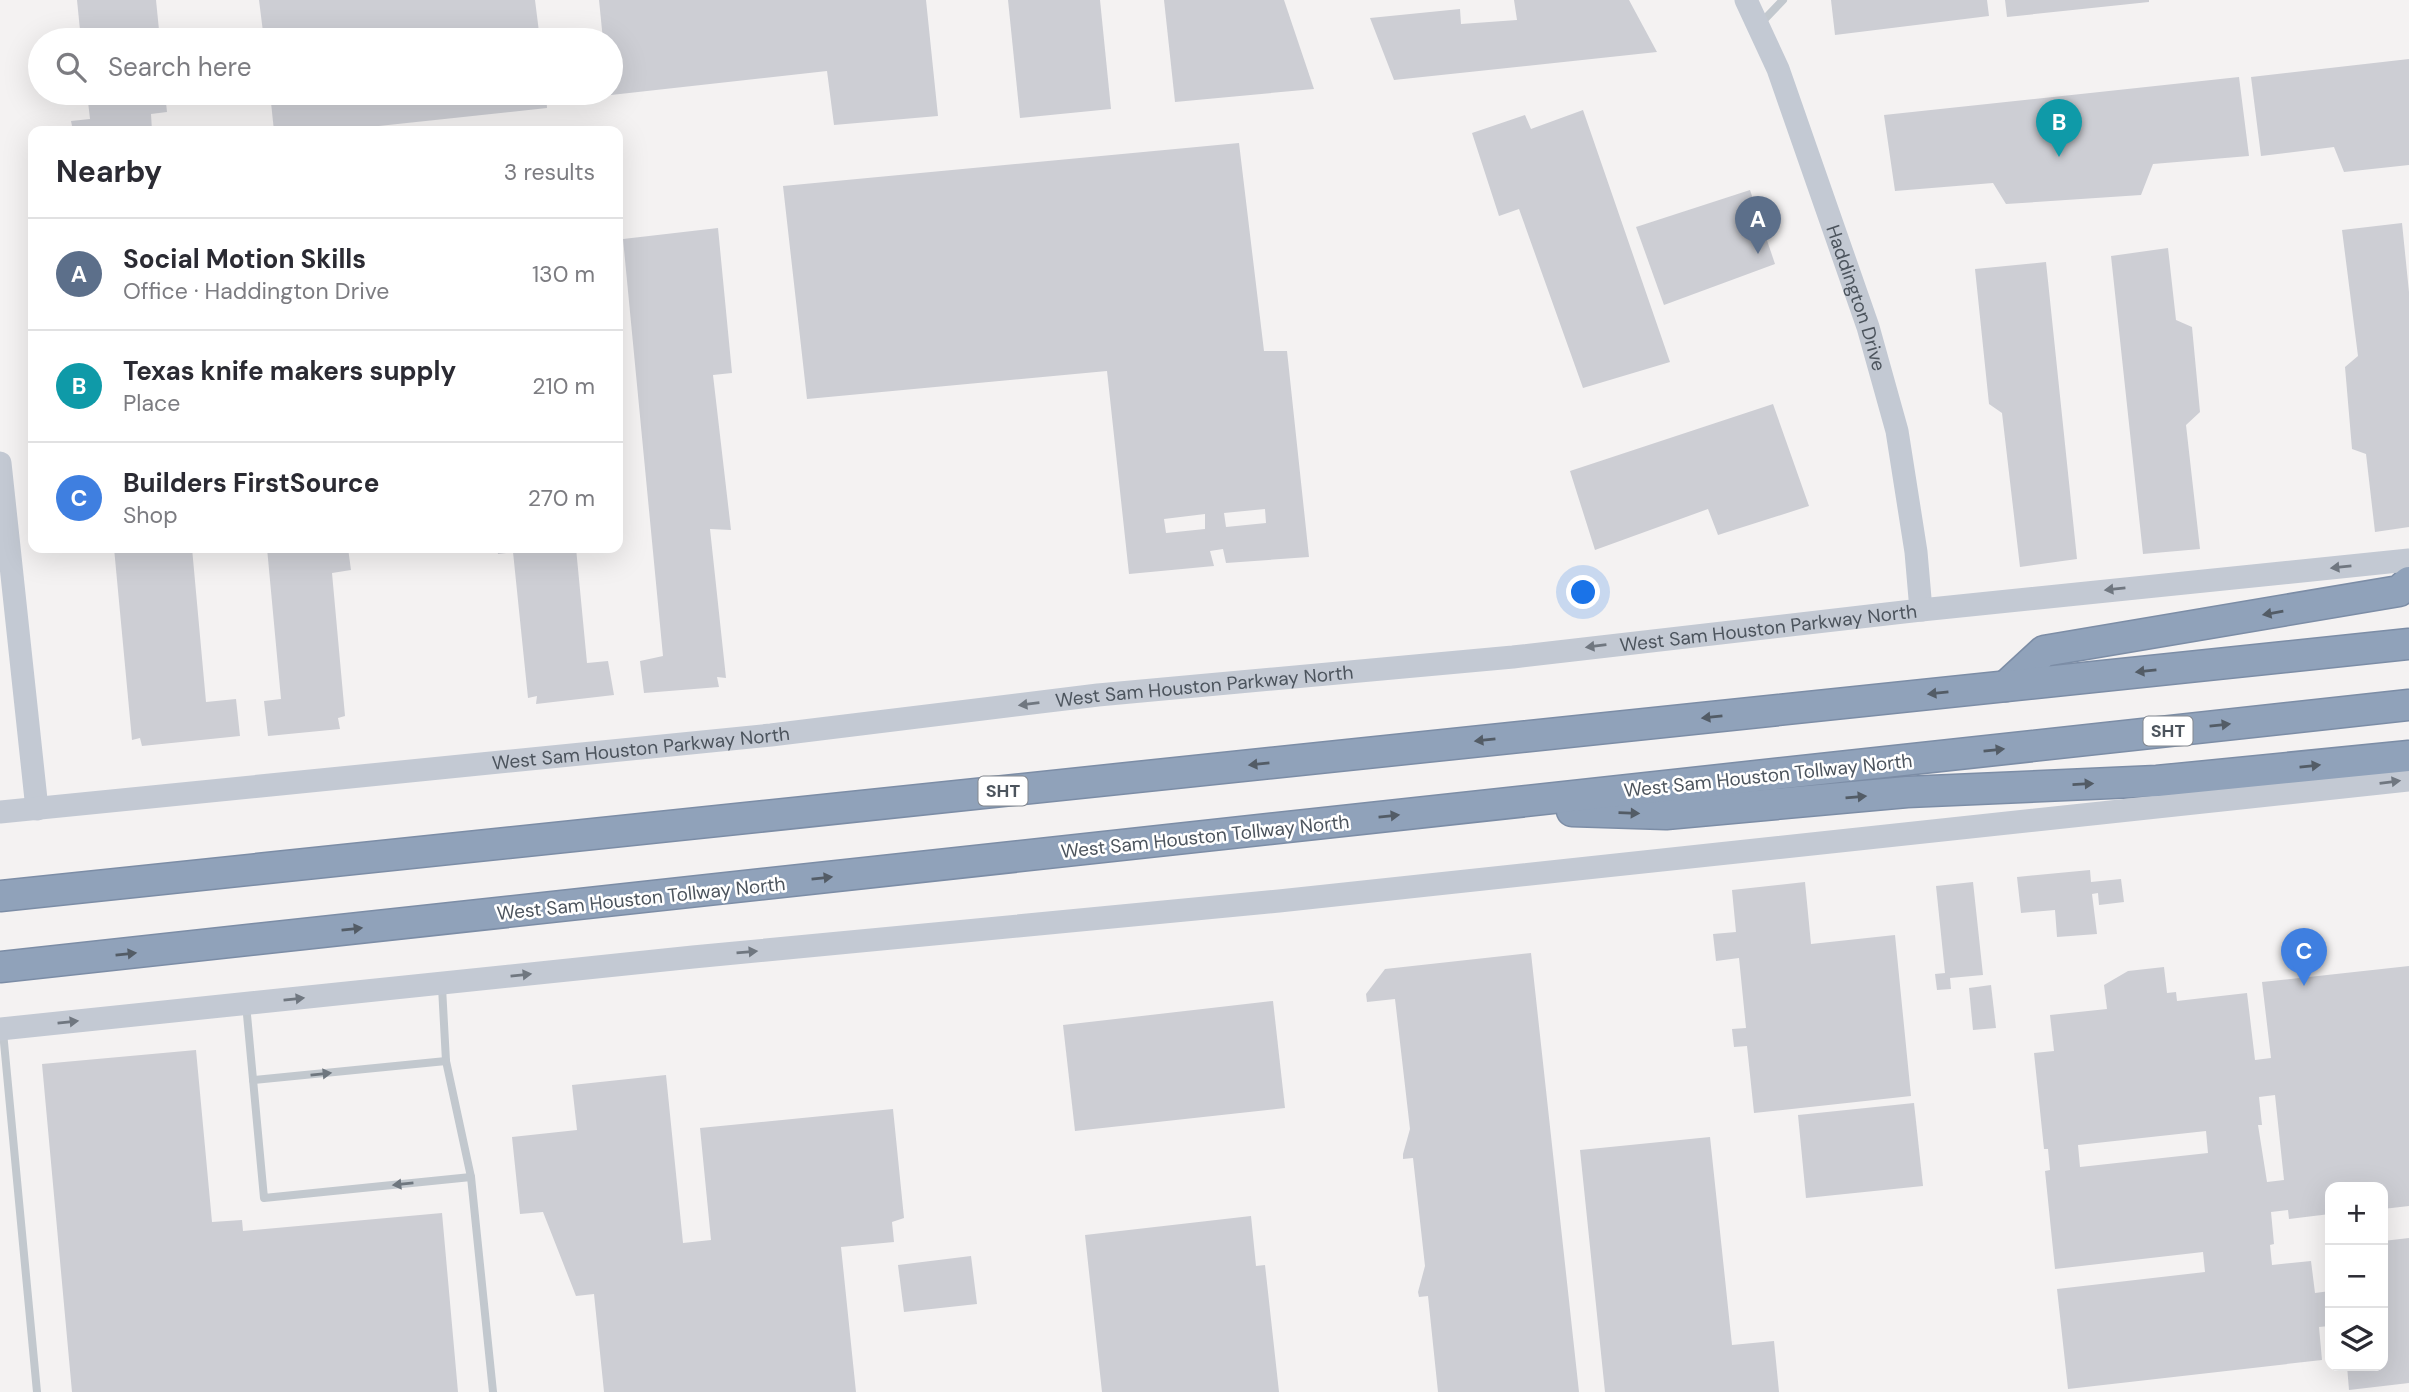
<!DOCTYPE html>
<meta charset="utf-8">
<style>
body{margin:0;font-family:"DM Sans",sans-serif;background:#f2f2f3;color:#2b2b33}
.controls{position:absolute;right:21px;bottom:21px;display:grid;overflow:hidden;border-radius:14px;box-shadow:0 7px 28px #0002}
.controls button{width:63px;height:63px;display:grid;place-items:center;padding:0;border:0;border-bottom:2px solid #e1e1e2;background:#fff;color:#2b2b33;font:35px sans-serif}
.you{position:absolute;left:1584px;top:593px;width:24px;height:24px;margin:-18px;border:5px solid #fff;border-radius:50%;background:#1a73e8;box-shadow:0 0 0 10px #1a73e833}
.badge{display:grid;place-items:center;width:46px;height:46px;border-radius:50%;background:#326dcf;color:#fff;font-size:23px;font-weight:700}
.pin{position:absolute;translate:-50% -58px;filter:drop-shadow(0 2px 4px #0008)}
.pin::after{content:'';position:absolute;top:37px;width:24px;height:21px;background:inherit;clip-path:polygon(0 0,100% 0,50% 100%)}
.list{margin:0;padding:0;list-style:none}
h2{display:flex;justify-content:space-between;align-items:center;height:91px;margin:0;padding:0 28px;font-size:30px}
h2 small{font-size:23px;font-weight:400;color:#7c7c81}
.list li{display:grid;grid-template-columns:46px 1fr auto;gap:21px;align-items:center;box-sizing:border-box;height:112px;padding:0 28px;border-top:2px solid #e1e1e2}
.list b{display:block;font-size:26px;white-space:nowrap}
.list p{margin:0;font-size:23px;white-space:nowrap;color:#7c7c81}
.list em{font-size:23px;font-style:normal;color:#7c7c81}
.icon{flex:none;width:38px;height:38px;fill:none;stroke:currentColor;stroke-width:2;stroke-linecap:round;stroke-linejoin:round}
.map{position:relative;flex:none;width:2409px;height:1392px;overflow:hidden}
.search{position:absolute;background:#fff;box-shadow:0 7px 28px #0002;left:28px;top:28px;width:595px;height:77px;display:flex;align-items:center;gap:18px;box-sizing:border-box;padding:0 24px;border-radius:38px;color:#7c7c81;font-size:26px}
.panel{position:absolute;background:#fff;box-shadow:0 7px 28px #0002;left:28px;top:126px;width:595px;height:427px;border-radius:14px}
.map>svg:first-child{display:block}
.building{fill:#cdced4;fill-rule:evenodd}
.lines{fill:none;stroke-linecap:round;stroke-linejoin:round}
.highway-casing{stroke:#7c8da6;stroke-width:33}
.lane{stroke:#c2c8ce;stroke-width:8}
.secondary{stroke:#c3c9d3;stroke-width:23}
.highway{stroke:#90a2ba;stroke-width:30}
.oneway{fill:#707780}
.oneway2{fill:#535c66}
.oneway3{fill:#6f777f}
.labels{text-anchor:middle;stroke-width:5;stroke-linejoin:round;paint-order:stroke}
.shield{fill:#fff;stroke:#82878e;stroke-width:2}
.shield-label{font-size:18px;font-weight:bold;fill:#4c545d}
.street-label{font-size:19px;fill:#4c545d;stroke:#fff}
</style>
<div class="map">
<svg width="2409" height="1392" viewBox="0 0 2409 1392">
<rect width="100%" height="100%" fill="#f4f2f2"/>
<g class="building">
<polygon points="77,0 156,0 160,40 81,40"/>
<polygon points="259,0 535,0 540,40 264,40"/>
<polygon points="599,0 926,0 938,116 834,125 827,71 611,95 611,40 603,40"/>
<polygon points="1008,0 1100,0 1111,109 1020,118"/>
<polygon points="1164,0 1284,0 1314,89 1175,102"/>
<polygon points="1514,0 1629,0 1657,52 1394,80 1370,18 1460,9 1461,24 1517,20"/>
<polygon points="1831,0 1987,0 1989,16 1835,35"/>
<polygon points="2005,0 2149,0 2149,2 2007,17"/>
<polygon points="2409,59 2409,165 2344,172 2334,147 2261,156 2251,77"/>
<polygon points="2239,77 2249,156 2153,164 2141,195 2006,204 1993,183 1895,191 1884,115"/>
<polygon points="87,93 165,93 167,112 151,114 152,131 73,131 71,121 90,119"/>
<polygon points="270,93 546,93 547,108 332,131 274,131"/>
<polygon points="1583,110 1670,362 1583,388 1519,209 1499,216 1472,133 1525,115 1531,129"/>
<path d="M1239,143L1264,351H1287L1309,557L1226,563L1223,549L1210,551L1214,566L1129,574L1107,371L807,399L783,186ZM1265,509L1266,523L1226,527L1224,513ZM1205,514V529L1166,533L1164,519Z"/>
<polygon points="1750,190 1775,264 1664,305 1636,227"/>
<polygon points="2402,223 2409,292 2409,527 2375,532 2366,454 2352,449 2345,367 2358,356 2342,230"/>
<polygon points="718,228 732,373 713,375 731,530 710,529 726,678 717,677 719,687 644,693 640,661 663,656 623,239"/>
<polygon points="2168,248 2176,320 2192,327 2200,412 2186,425 2200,549 2143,554 2111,256"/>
<polygon points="2046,262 2077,559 2020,567 2002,413 1989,404 1975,269"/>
<polygon points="1773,404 1809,506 1718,535 1708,509 1595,550 1570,471"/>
<polygon points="114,548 192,548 206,702 236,699 240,736 142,746 140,738 132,740"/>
<polygon points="267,548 348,548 351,570 332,573 345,716 338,718 340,729 268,736 264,701 281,699"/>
<polygon points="497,548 576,548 587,663 608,661 614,695 536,704 537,696 528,698 513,552 498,554"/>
<polygon points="2090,870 2091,882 2121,879 2124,902 2099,905 2098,893 2092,894 2097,934 2057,937 2055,910 2021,913 2017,877"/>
<polygon points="1805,882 1811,944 1895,935 1911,1096 1754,1113 1747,1046 1734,1047 1732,1029 1746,1028 1739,958 1716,961 1713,934 1736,932 1732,890"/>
<polygon points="1973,882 1983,975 1950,978 1951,989 1937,990 1935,974 1945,973 1936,886"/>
<polygon points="1531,953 1579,1392 1438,1392 1428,1296 1419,1297 1418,1292 1425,1266 1413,1158 1403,1159 1403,1154 1410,1129 1395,999 1367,1002 1366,994 1385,969"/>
<path d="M2409,966V1206L2383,1209V1187H2330V1214L2289,1219L2288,1210L2271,1212L2274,1244L2270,1245L2272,1265L2311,1261L2315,1293L2330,1291V1326L2319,1327L2322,1360L2068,1389L2057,1289L2205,1272L2203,1252L2055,1269L2045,1171L2050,1170L2048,1149H2044L2034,1053L2054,1051L2050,1015L2107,1009L2104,985L2128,971L2164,967L2167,993L2176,992L2177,1001L2247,993L2255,1060L2271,1058L2262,982ZM2275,1095L2284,1180L2267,1182L2258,1125H2262L2259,1097ZM2206,1131L2208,1153L2080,1167L2078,1145Z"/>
<polygon points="1991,985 1996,1028 1973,1030 1969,988"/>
<polygon points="1273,1001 1285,1108 1075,1131 1063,1025"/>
<polygon points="196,1050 212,1222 242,1220 243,1231 442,1213 458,1392 72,1392 42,1064"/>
<polygon points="666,1075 683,1243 711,1240 700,1128 893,1109 904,1218 892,1222 894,1242 841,1247 856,1392 604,1392 594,1294 576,1296 543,1212 520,1214 512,1137 577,1130 572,1085"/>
<polygon points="1914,1103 1923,1186 1806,1198 1798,1115"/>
<polygon points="1710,1137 1732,1345 1774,1341 1779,1392 1605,1392 1580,1150"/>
<polygon points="1251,1216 1256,1266 1265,1265 1279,1392 1102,1392 1085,1235"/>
<polygon points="2409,1238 2409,1383 2349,1390 2347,1366 2383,1366 2383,1241"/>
<polygon points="971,1256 977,1304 904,1312 898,1265"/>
</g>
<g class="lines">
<defs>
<g id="highway">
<polyline points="2006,686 2044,651 2399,591 2409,582"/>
<polyline points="1572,811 1666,814 1907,792 2157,781 2409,756"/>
<polyline points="0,896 2409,644"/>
<polyline points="0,967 2409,705"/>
</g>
</defs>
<use href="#highway" class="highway-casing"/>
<g class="lane">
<polyline points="1760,24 1783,0"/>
<polyline points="442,987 446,1061 471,1177 493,1392"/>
<polyline points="246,1004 264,1198 471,1177"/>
<polyline points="3,1032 37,1392"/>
<polyline points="253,1080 446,1061"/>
</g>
<g class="secondary">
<path id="s1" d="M1746,0L1778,69L1868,327L1897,431L1916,552L1921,610"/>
<polyline points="0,463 37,809"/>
<path id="s2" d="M0,812L771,735L1098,695L1513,657L1921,610L2409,560"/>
<polyline points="0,1029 693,957 1279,901 2409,780"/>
</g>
<use href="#highway" class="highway"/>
</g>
<defs><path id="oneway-solid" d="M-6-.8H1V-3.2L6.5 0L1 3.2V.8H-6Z" transform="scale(1.75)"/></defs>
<g class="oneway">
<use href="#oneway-solid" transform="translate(2341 567) rotate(174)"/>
<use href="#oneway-solid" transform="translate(2115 589) rotate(174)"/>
<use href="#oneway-solid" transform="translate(1596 646) rotate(173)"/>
<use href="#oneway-solid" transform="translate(1029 704) rotate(173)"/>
<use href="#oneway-solid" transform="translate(2390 782) rotate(-7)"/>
<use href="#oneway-solid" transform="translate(747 952) rotate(-5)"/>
<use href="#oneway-solid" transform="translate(521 975) rotate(-6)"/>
<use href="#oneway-solid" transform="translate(294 999) rotate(-6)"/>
<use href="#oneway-solid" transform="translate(68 1022) rotate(-6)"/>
</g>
<g class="oneway2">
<use href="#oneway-solid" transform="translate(2273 613) rotate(170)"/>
<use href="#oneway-solid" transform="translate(2146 671) rotate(174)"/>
<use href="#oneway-solid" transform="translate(1938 693) rotate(174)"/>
<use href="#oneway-solid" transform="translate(1712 717) rotate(174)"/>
<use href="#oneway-solid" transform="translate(2220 725) rotate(-6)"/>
<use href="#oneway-solid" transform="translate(1485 740) rotate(174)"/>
<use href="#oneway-solid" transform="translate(1994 750) rotate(-6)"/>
<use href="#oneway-solid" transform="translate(1259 764) rotate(174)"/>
<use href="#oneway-solid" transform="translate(2310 766) rotate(-6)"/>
<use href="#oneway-solid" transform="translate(2083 784) rotate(-3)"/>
<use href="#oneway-solid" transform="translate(1856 797) rotate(-5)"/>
<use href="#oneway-solid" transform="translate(1629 813) rotate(2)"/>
<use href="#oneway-solid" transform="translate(1389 816) rotate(-6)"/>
<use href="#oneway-solid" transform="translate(822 878) rotate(-6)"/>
<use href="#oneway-solid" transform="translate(352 929) rotate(-6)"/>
<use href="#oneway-solid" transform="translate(126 954) rotate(-6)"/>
</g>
<g class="oneway3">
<use href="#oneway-solid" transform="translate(321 1074) rotate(-6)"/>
<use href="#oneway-solid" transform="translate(403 1184) rotate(174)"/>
</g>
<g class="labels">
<g class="shield">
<rect x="2143.5" y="716.5" width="49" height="29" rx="5"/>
<rect x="978.5" y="776.5" width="49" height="29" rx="5"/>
</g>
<g class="shield-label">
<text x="2168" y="737">SHT</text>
<text x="1003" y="797">SHT</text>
</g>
<g class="street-label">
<text dy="7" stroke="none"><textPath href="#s1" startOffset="318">Haddington Drive</textPath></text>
<text dy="7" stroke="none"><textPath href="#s2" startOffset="1778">West Sam Houston Parkway North</textPath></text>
<text dy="7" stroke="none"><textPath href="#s2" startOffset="1211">West Sam Houston Parkway North</textPath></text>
<text dy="7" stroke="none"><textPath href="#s2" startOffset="644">West Sam Houston Parkway North</textPath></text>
<text transform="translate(1768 775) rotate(-6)" y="7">West Sam Houston Tollway North</text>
<text transform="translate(1205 836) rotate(-6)" y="7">West Sam Houston Tollway North</text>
<text transform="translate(641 898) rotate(-6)" y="7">West Sam Houston Tollway North</text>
</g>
</g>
</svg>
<div class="controls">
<button>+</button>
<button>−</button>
<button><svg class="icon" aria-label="layers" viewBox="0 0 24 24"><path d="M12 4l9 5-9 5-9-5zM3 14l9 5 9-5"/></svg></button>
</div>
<div class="you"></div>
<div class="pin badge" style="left:1758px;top:254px;background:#5c6f8a">A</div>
<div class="pin badge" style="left:2059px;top:157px;background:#0f9aa8">B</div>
<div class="pin badge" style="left:2304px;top:986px;background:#3f7fe0">C</div>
<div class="search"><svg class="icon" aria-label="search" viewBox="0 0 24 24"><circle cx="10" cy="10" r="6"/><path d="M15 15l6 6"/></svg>Search here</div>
<section class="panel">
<h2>Nearby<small>3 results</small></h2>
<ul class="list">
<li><span class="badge" style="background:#5c6f8a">A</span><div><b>Social Motion Skills</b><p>Office · Haddington Drive</p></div><em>130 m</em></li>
<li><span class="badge" style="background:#0f9aa8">B</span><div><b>Texas knife makers supply</b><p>Place</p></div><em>210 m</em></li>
<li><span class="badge" style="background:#3f7fe0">C</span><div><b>Builders FirstSource</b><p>Shop</p></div><em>270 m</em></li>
</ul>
</section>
</div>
